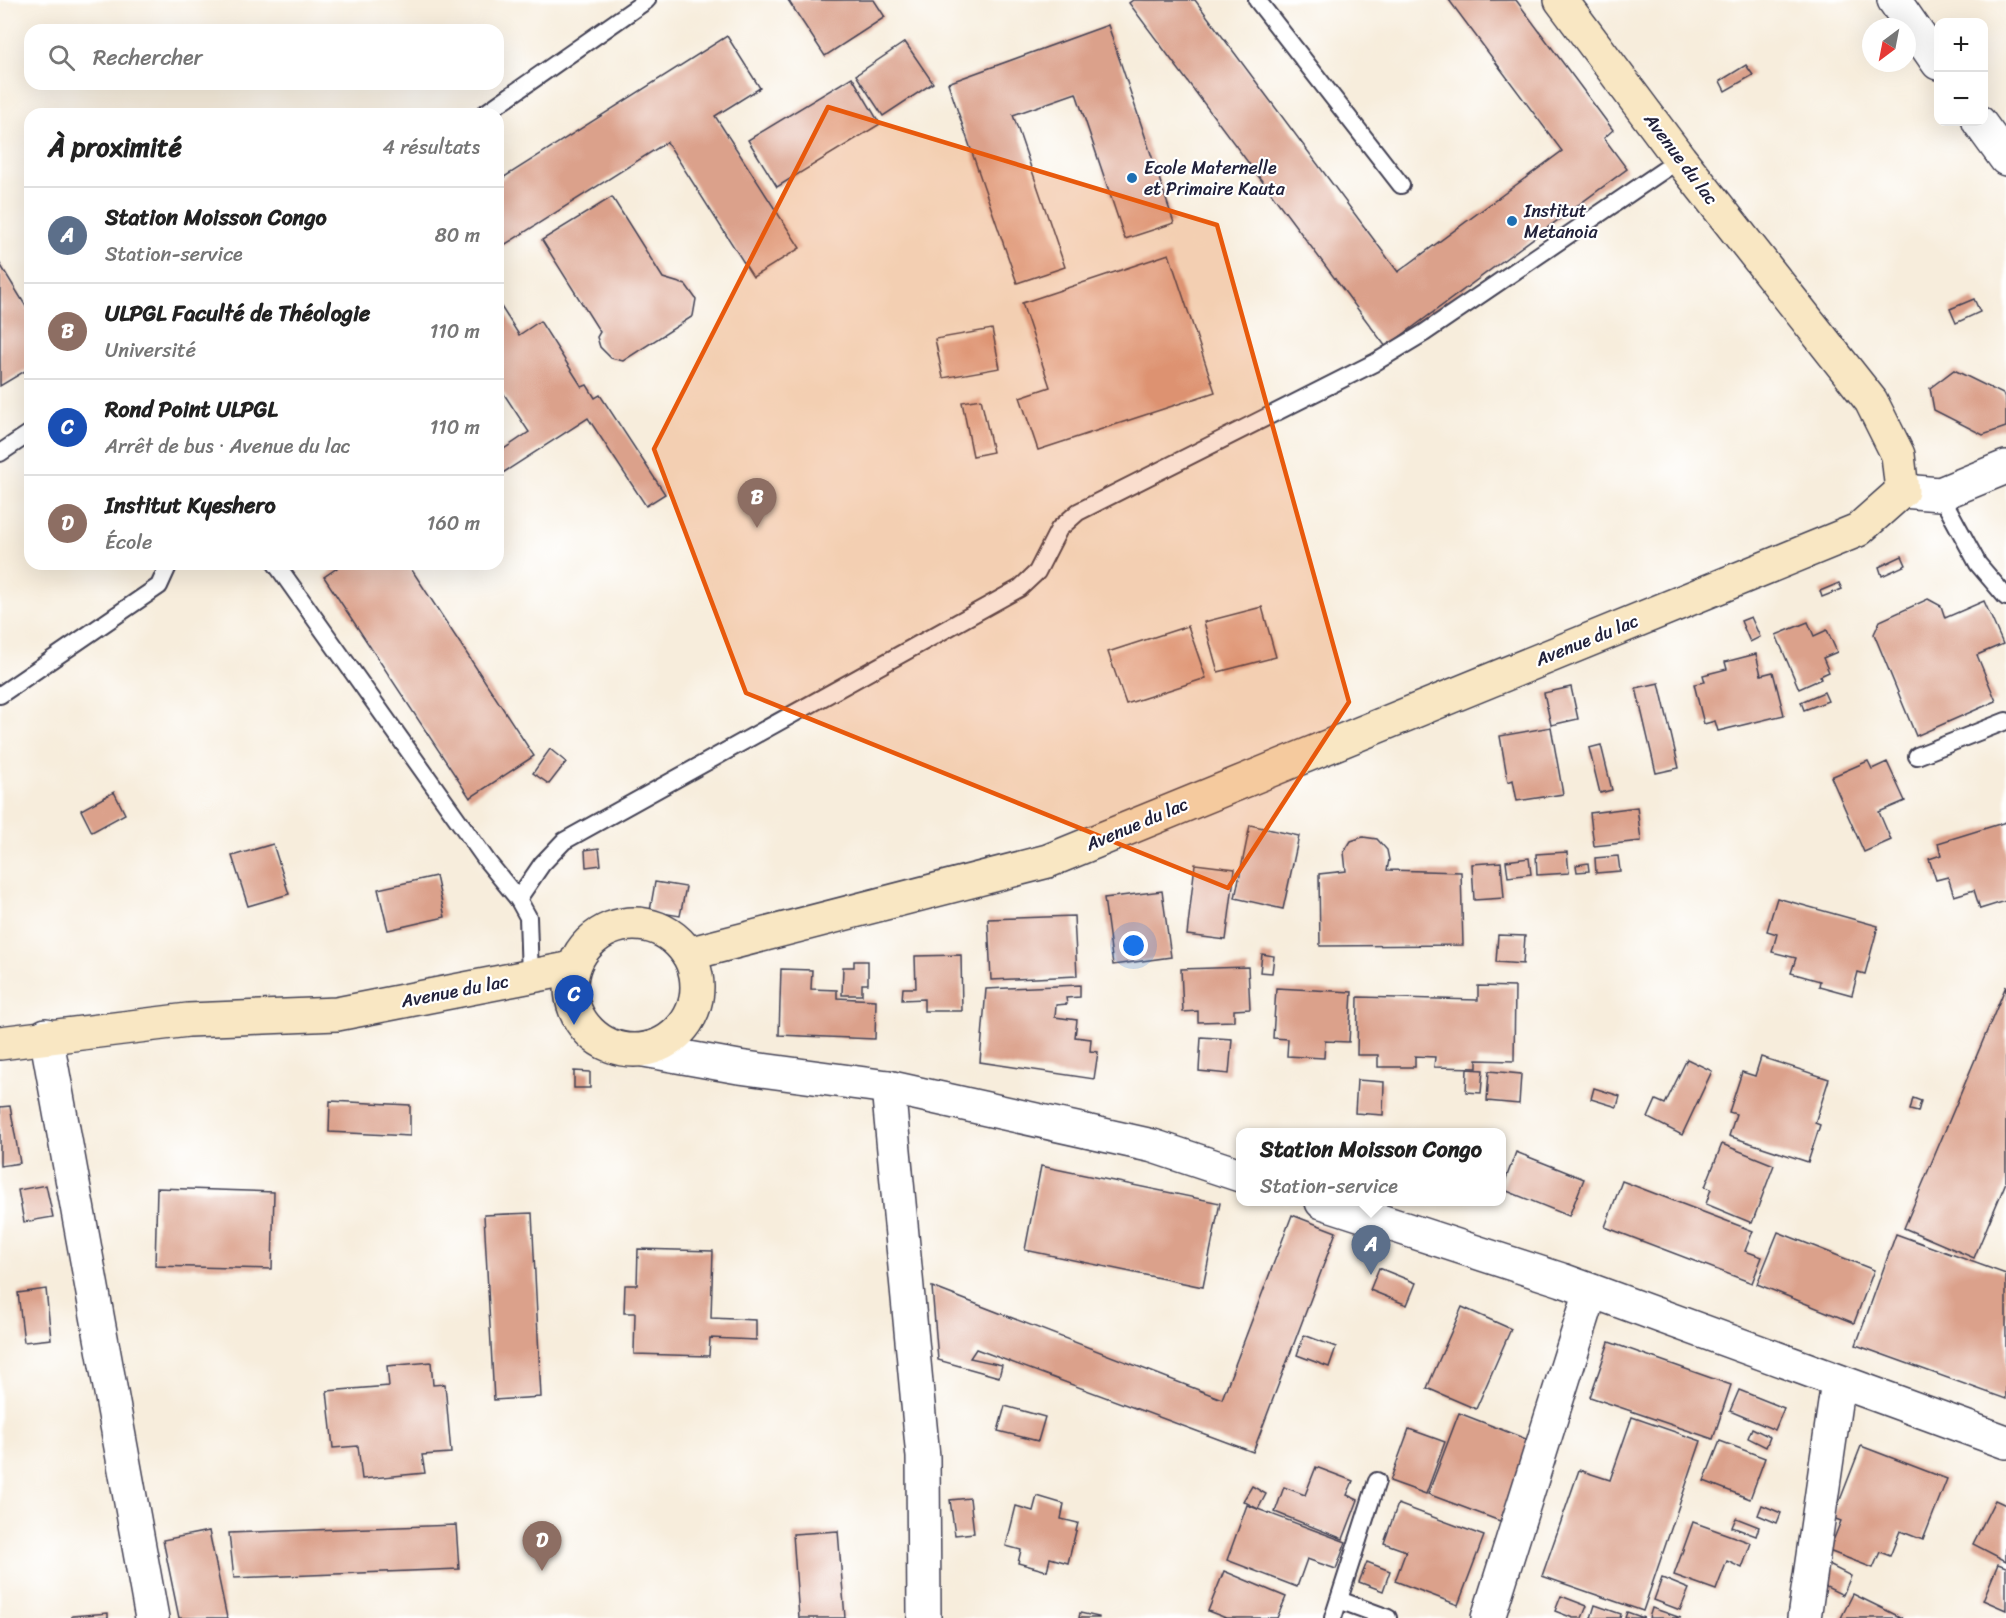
<!DOCTYPE html>
<html lang="fr">
<meta charset="utf-8">
<style>
body{margin:0;font-family:Sriracha,sans-serif;background:#f6f6f6;color:#222}
.controls{position:absolute;right:18px;top:18px;display:grid;overflow:hidden;border-radius:12px;box-shadow:0 6px 24px #0002}
.controls button{width:54px;height:54px;display:grid;place-items:center;padding:0;border:0;border-bottom:2px solid #e0e0e0;background:#fff;color:#222;font:30px sans-serif}
.compass{position:absolute;left:1862px;top:18px;width:54px;height:54px;border-radius:50%;background:#fff;box-shadow:0 6px 24px #0002;rotate:212deg}
.you{position:absolute;left:1134px;top:946px;width:21px;height:21px;margin:-15px;border:4px solid #fff;border-radius:50%;background:#1a73e8;box-shadow:0 0 0 9px #1a73e833}
.badge{display:grid;place-items:center;width:39px;height:39px;border-radius:50%;background:#db2777;color:#fff;font-size:20px;font-weight:700}
.pin{position:absolute;translate:-50% -50px;filter:drop-shadow(0 2px 3px #0008)}
.pin::after{content:'';position:absolute;top:32px;width:21px;height:18px;background:inherit;clip-path:polygon(0 0,100% 0,50% 100%)}
.popup{position:absolute;left:1236px;top:1128px;width:270px;height:78px;box-sizing:border-box;display:grid;place-content:center;border-radius:12px;background:#fff;filter:drop-shadow(0 2px 4px #0005);font-size:20px;white-space:nowrap;color:#767676}
.popup b{font-size:22px;color:#222}
.popup::after{content:'';position:absolute;left:50%;top:100%;margin-left:-12px;border:12px solid transparent;border-top-color:#fff}
.list{margin:0;padding:0;list-style:none}
h2{display:flex;justify-content:space-between;align-items:center;height:78px;margin:0;padding:0 24px;font-size:26px}
h2 small{font-size:20px;font-weight:400;color:#767676}
.list li{display:grid;grid-template-columns:39px 1fr auto;gap:18px;align-items:center;box-sizing:border-box;height:96px;padding:0 24px;border-top:2px solid #e0e0e0}
.list b{display:block;font-size:22px;white-space:nowrap}
.list p{margin:0;font-size:20px;white-space:nowrap;color:#767676}
.list em{font-size:20px;font-style:normal;color:#767676}
.icon{flex:none;width:33px;height:33px;fill:none;stroke:currentColor;stroke-width:2;stroke-linecap:round;stroke-linejoin:round}
.map{position:relative;flex:none;width:2006px;height:1618px;overflow:hidden}
.search{position:absolute;background:#fff;box-shadow:0 6px 24px #0002;left:24px;top:24px;width:480px;height:66px;display:flex;align-items:center;gap:15px;box-sizing:border-box;padding:0 21px;border-radius:18px;color:#767676;font-size:22px}
.panel{position:absolute;background:#fff;box-shadow:0 6px 24px #0002;left:24px;top:108px;width:480px;height:462px;border-radius:18px}
.map>svg:first-child{display:block}
.building{fill:#dba18b}
.lines{fill:none;stroke-linecap:round;stroke-linejoin:round}
.service-casing{stroke:#424053;stroke-width:20}
.minor-casing{stroke:#424053;stroke-width:36}
.tertiary-casing{stroke:#424053;stroke-width:36}
.secondary-casing{stroke:#424053;stroke-width:36}
.service{stroke:#fff;stroke-width:16}
.minor{stroke:#fff;stroke-width:33}
.tertiary{stroke:#fff;stroke-width:33}
.secondary{stroke:#f9e7c3;stroke-width:33}
.marked{fill:#e8590c;fill-opacity:0.2;stroke:#e8590c;stroke-width:4.5;stroke-linejoin:round}
.poi-dot{fill:#1f6fb2;stroke:#fff;stroke-width:2}
.labels{text-anchor:middle;stroke-width:4.5;stroke-linejoin:round;paint-order:stroke}
.street-label{font-size:18px;fill:#22223b;stroke:#fff}
.poi-label{font-size:18px;fill:#22223b;stroke:#fff;text-anchor:start}
</style>
<div class="map">
<svg width="2006" height="1618" viewBox="0 0 2006 1618">
<rect width="100%" height="100%" fill="#fff"/>
<filter id="ink" filterUnits="userSpaceOnUse"><feTurbulence type="fractalNoise" baseFrequency=".0167" numOctaves="2"/><feDisplacementMap in="SourceGraphic" scale="12" xChannelSelector="R" yChannelSelector="G"/><feConvolveMatrix kernelMatrix="1 2 1 2 8 2 1 2 1" color-interpolation-filters="sRGB"/></filter>
<filter id="wash" filterUnits="userSpaceOnUse"><feTurbulence type="fractalNoise" baseFrequency=".008" numOctaves="4" result="noise"/><feDisplacementMap in="SourceGraphic" scale="24" xChannelSelector="R" yChannelSelector="G"/><feGaussianBlur stdDeviation="1.35" result="paint"/><feColorMatrix in="noise" values="0 0 0 0 0 0 0 0 0 0 0 0 0 0 0 0 0 1.4 0 .05"/><feComposite in="paint" operator="in"/></filter>
<g filter="url(#wash)">
<rect width="100%" height="100%" fill="#f7eddc"/>
<g id="blocks">
<g class="building">
<polygon points="788,0 874,0 885,17 825,56"/>
<polygon points="1133,0 1195,0 1398,272 1562,151 1449,0 1516,0 1613,130 1604,138 1627,169 1386,347 1129,3"/>
<polygon points="1108,25 1174,223 1125,239 1076,93 1013,115 1065,267 1017,283 948,83"/>
<polygon points="727,36 760,88 715,116 800,248 753,277 667,142 498,249 498,181"/>
<polygon points="905,42 933,83 883,116 856,75"/>
<polygon points="1746,65 1753,75 1725,91 1720,81"/>
<polygon points="852,77 880,124 777,187 748,140"/>
<polygon points="612,197 663,278 686,285 696,299 693,316 623,361 611,358 600,347 597,337 600,332 542,240"/>
<polygon points="1169,254 1215,392 1038,450 1020,397 1050,387 1022,303"/>
<polygon points="0,264 30,313 30,368 0,386"/>
<polygon points="1974,299 1980,312 1956,323 1950,309"/>
<polygon points="498,302 519,335 540,321 582,387 587,385 595,398 600,395 665,494 646,506 588,418 498,476 498,453 529,432 498,385"/>
<polygon points="992,329 1000,368 943,378 935,339"/>
<polygon points="1954,370 2003,394 2006,402 2006,427 1983,435 1934,410 1930,388"/>
<polygon points="981,399 993,452 973,456 962,402"/>
<polygon points="1902,556 1906,565 1882,576 1879,567"/>
<polygon points="343,564 408,564 534,756 470,798 324,577"/>
<polygon points="1839,583 1842,589 1822,597 1820,591"/>
<polygon points="1928,599 1941,606 1945,618 1984,601 2003,644 1977,655 1996,701 1916,736 1874,634 1880,621"/>
<polygon points="1262,607 1276,657 1218,672 1204,622"/>
<polygon points="1751,617 1760,637 1750,642 1741,621"/>
<polygon points="1808,622 1814,636 1827,630 1837,652 1823,658 1829,672 1820,676 1821,679 1799,689 1776,635"/>
<polygon points="1188,626 1206,678 1126,704 1108,652"/>
<polygon points="1756,654 1761,675 1773,672 1784,715 1718,731 1715,721 1704,724 1694,684 1705,682 1703,675 1727,669 1725,662"/>
<polygon points="1659,683 1679,768 1656,773 1636,688"/>
<polygon points="1571,687 1578,719 1551,725 1544,693"/>
<polygon points="1824,692 1828,701 1804,710 1801,702"/>
<polygon points="1551,727 1563,794 1517,801 1513,780 1508,782 1500,736"/>
<polygon points="1601,745 1612,790 1600,793 1589,748"/>
<polygon points="550,749 566,762 549,784 533,773"/>
<polygon points="1868,761 1872,769 1887,762 1905,801 1879,812 1891,840 1864,852 1831,777"/>
<polygon points="114,792 125,814 92,832 81,810"/>
<polygon points="1637,807 1641,841 1594,846 1590,813"/>
<polygon points="2006,822 2006,901 1980,909 1974,890 1954,896 1948,877 1936,880 1929,859 1941,855 1938,843"/>
<polygon points="1250,825 1299,836 1283,909 1235,898"/>
<polygon points="1363,837 1377,839 1387,850 1389,860 1387,870 1461,872 1463,945 1320,946 1319,874 1346,871 1344,852 1351,841"/>
<polygon points="273,844 289,894 248,906 232,856"/>
<polygon points="599,848 601,865 586,867 585,850"/>
<polygon points="1567,852 1569,873 1537,875 1536,854"/>
<polygon points="1618,856 1620,871 1596,873 1595,858"/>
<polygon points="1529,858 1531,874 1508,877 1506,861"/>
<polygon points="1501,862 1504,898 1474,900 1472,864"/>
<polygon points="1588,863 1589,871 1577,872 1576,865"/>
<polygon points="1195,864 1235,869 1226,940 1187,935"/>
<polygon points="436,876 445,917 388,930 378,889"/>
<polygon points="655,882 686,887 680,916 650,911"/>
<polygon points="1162,891 1171,957 1113,965 1104,898"/>
<polygon points="1777,898 1878,926 1865,974 1858,972 1852,995 1819,986 1820,981 1791,973 1796,958 1772,952 1777,934 1767,931"/>
<polygon points="1074,916 1077,976 991,980 988,919"/>
<polygon points="1498,935 1525,936 1523,964 1496,962"/>
<polygon points="1262,954 1274,956 1272,973 1260,972"/>
<polygon points="961,955 962,1011 924,1011 924,999 902,1000 903,988 916,988 915,956"/>
<polygon points="854,961 868,961 868,984 862,984 862,995 842,995 843,967 854,967"/>
<polygon points="1248,967 1250,1009 1234,1010 1234,1021 1198,1022 1198,1011 1183,1012 1181,969"/>
<polygon points="781,969 812,970 811,989 837,990 837,998 876,1000 875,1039 779,1035"/>
<polygon points="1080,985 1080,997 1066,998 1067,1004 1056,1005 1055,1017 1077,1020 1075,1037 1091,1039 1090,1051 1098,1052 1094,1079 980,1062 986,989"/>
<polygon points="1478,986 1515,987 1514,1061 1477,1060 1477,1068 1434,1067 1435,1057 1415,1056 1415,1067 1378,1067 1378,1055 1357,1055 1358,997 1478,1000"/>
<polygon points="2006,986 2006,1182 1974,1258 1904,1228"/>
<polygon points="1276,988 1352,992 1349,1042 1325,1041 1324,1058 1287,1056 1288,1039 1273,1038"/>
<polygon points="1201,1037 1232,1039 1229,1074 1199,1071"/>
<polygon points="1761,1057 1829,1079 1815,1123 1820,1125 1808,1162 1729,1136 1736,1114 1729,1112 1742,1072 1755,1076"/>
<polygon points="1687,1059 1712,1071 1682,1135 1648,1118 1656,1100 1665,1104"/>
<polygon points="1467,1069 1483,1070 1481,1093 1466,1092"/>
<polygon points="574,1071 590,1072 590,1088 574,1088"/>
<polygon points="1489,1071 1521,1074 1519,1104 1487,1101"/>
<polygon points="1357,1080 1384,1082 1383,1115 1355,1113"/>
<polygon points="1594,1088 1620,1096 1617,1107 1591,1099"/>
<polygon points="1913,1098 1921,1101 1918,1112 1910,1110"/>
<polygon points="330,1101 410,1105 410,1136 329,1132"/>
<polygon points="10,1106 20,1163 0,1166 0,1107"/>
<polygon points="1722,1144 1774,1165 1752,1223 1706,1204 1711,1189 1705,1187"/>
<polygon points="1516,1152 1584,1179 1569,1216 1502,1189"/>
<polygon points="1041,1166 1220,1203 1203,1287 1025,1250"/>
<polygon points="1622,1181 1753,1231 1745,1251 1762,1257 1752,1283 1605,1227"/>
<polygon points="46,1185 53,1217 24,1222 18,1190"/>
<polygon points="157,1188 274,1192 272,1269 155,1266"/>
<polygon points="532,1213 541,1397 494,1400 484,1215"/>
<polygon points="1292,1215 1336,1232 1253,1452 976,1349 970,1358 1002,1365 999,1377 938,1360 932,1287 1222,1399"/>
<polygon points="1778,1232 1874,1270 1854,1323 1757,1284"/>
<polygon points="1896,1234 2006,1274 2006,1399 1856,1345"/>
<polygon points="638,1249 713,1251 711,1318 756,1320 756,1340 710,1338 709,1356 634,1354 635,1313 624,1313 625,1285 637,1285"/>
<polygon points="1379,1268 1416,1283 1407,1305 1370,1290"/>
<polygon points="46,1289 51,1339 24,1342 18,1293"/>
<polygon points="1462,1307 1511,1329 1476,1409 1427,1388"/>
<polygon points="1304,1335 1336,1347 1329,1367 1297,1355"/>
<polygon points="1609,1342 1731,1385 1713,1439 1590,1397"/>
<polygon points="431,1362 433,1385 445,1384 451,1453 422,1455 425,1473 362,1479 358,1446 333,1448 327,1391 389,1386 387,1366"/>
<polygon points="1739,1390 1784,1408 1775,1430 1730,1411"/>
<polygon points="1005,1406 1045,1417 1038,1441 998,1431"/>
<polygon points="1459,1413 1531,1441 1500,1521 1428,1494"/>
<polygon points="1632,1417 1701,1441 1643,1611 1542,1576 1579,1470 1610,1480"/>
<polygon points="1752,1428 1770,1437 1766,1447 1748,1438"/>
<polygon points="1409,1429 1445,1442 1426,1494 1390,1481"/>
<polygon points="1720,1441 1765,1458 1750,1499 1704,1481"/>
<polygon points="1861,1446 1947,1479 1923,1540 1900,1531 1890,1556 1880,1552 1873,1568 1829,1551 1841,1521 1833,1518"/>
<polygon points="1316,1467 1353,1481 1347,1495 1358,1500 1343,1539 1275,1512 1284,1487 1305,1495"/>
<polygon points="1252,1486 1266,1494 1258,1509 1243,1501"/>
<polygon points="1037,1496 1064,1504 1061,1519 1078,1523 1068,1563 1050,1558 1047,1571 1018,1563 1021,1550 1006,1546 1016,1506 1033,1511"/>
<polygon points="970,1498 974,1533 955,1535 950,1500"/>
<polygon points="1995,1500 2006,1505 2006,1561 1973,1544"/>
<polygon points="1398,1504 1484,1536 1458,1605 1395,1581 1406,1551 1384,1543"/>
<polygon points="1247,1505 1346,1542 1336,1569 1307,1559 1297,1587 1227,1560"/>
<polygon points="1762,1505 1781,1513 1777,1523 1758,1515"/>
<polygon points="1736,1518 1759,1527 1756,1536 1732,1527"/>
<polygon points="1693,1522 1751,1543 1742,1568 1727,1561 1716,1590 1674,1575"/>
<polygon points="456,1525 459,1569 234,1578 229,1533"/>
<polygon points="209,1531 227,1618 179,1618 163,1540"/>
<polygon points="838,1531 845,1618 799,1618 793,1534"/>
<polygon points="1367,1562 1390,1571 1383,1591 1359,1582"/>
<polygon points="1998,1564 2006,1567 2006,1610 1983,1600"/>
<polygon points="1829,1565 1851,1576 1843,1595 1820,1584"/>
<polygon points="1224,1571 1286,1597 1277,1618 1226,1618 1208,1611"/>
<polygon points="1662,1578 1689,1589 1680,1610 1654,1600"/>
<polygon points="1853,1594 1902,1618 1841,1618"/>
<polygon points="1561,1596 1587,1606 1582,1618 1573,1618 1555,1611"/>
<polygon points="1595,1605 1621,1614 1620,1618 1591,1618"/>
<polygon points="1652,1608 1681,1618 1649,1618"/>
<polygon points="1627,1612 1644,1618 1625,1618"/>
<polygon points="108,1613 108,1618 72,1618 72,1616"/>
<polygon points="1080,1613 1099,1617 1099,1618 1079,1618"/>
</g>
</g>
</g>
<g filter="url(#ink)">
<use href="#blocks" fill-opacity="0" stroke="#424053" stroke-width="1.5"/>
<g class="lines">
<defs>
<g id="service">
<polyline points="1257,0 1401,185"/>
<polyline points="484,114 647,0"/>
<polyline points="0,453 30,433"/>
<polyline points="1940,494 1978,564 2006,597"/>
<polyline points="276,564 487,861 518,899 528,917 530,976"/>
<polyline points="0,695 159,586 169,564"/>
<polyline points="1917,756 2006,721"/>
<polyline points="518,899 542,864 564,841 1020,588 1037,572 1059,529 1078,512 1374,363 1424,333 1680,159"/>
<polyline points="1339,1600 1388,1618"/>
<polyline points="1333,1618 1377,1481"/>
</g>
<g id="minor">
<polyline points="1894,0 1938,63"/>
<polyline points="1979,122 2006,159"/>
<polyline points="1902,491 1940,494 2006,467"/>
<polyline points="46,1035 152,1618"/>
<polyline points="888,1087 923,1457 924,1618"/>
<polyline points="1488,1618 1591,1291"/>
<polyline points="1804,1618 1838,1382"/>
</g>
<g id="tertiary">
<polyline points="644,1050 739,1067 888,1087 1153,1146 1240,1175"/>
<polyline points="1322,1202 1562,1280 2006,1442"/>
</g>
<g id="secondary">
<circle cx="634" cy="987" r="63"/>
<polyline points="688,954 1048,861 1858,530 1902,491 1898,455 1871,401 1680,159 1561,0"/>
<polyline points="0,1043 188,1020 337,1014 573,968"/>
</g>
</defs>
<use href="#service" class="service-casing"/>
<use href="#minor" class="minor-casing"/>
<use href="#tertiary" class="tertiary-casing"/>
<use href="#secondary" class="secondary-casing"/>
<use href="#service" class="service"/>
<use href="#minor" class="minor"/>
<use href="#tertiary" class="tertiary"/>
<use href="#secondary" class="secondary"/>
</g>
</g>
<path class="marked" d="M828,107L1217,225L1349,702L1228,888L746,693L654,449Z"/>
<g class="poi-dot">
<circle cx="1132" cy="178" r="6"/>
<circle cx="1512" cy="221" r="6"/>
</g>
<g class="labels">
<g class="street-label">
<text transform="translate(1681 159) rotate(53)" y="6">Avenue du lac</text>
<text transform="translate(1587 640) rotate(-22)" y="6">Avenue du lac</text>
<text transform="translate(1137 824) rotate(-23)" y="6">Avenue du lac</text>
<text transform="translate(455 991) rotate(-11)" y="6">Avenue du lac</text>
</g>
<g class="poi-label">
<text x="1144" y="174">Ecole Maternelle<tspan x="1144" dy="21">et Primaire Kauta</tspan></text>
<text x="1524" y="217">Institut<tspan x="1524" dy="21">Metanoia</tspan></text>
</g>
</g>
</svg>
<div class="controls">
<button>+</button>
<button>−</button>
</div>
<svg class="compass" viewBox="-18 -18 36 36"><path d="M0-13l5 13h-10z" fill="#e53935"/><path d="M0 13l5-13h-10z" fill="#767676"/></svg>
<div class="you"></div>
<div class="pin badge" style="left:1371px;top:1275px;background:#5c6f8a">A</div>
<div class="popup"><b>Station Moisson Congo</b>Station-service</div>
<div class="pin badge" style="left:757px;top:528px;background:#8d6e63">B</div>
<div class="pin badge" style="left:574px;top:1025px;background:#1a4fb4">C</div>
<div class="pin badge" style="left:542px;top:1571px;background:#8d6e63">D</div>
<div class="search"><svg class="icon" aria-label="search" viewBox="0 0 24 24"><circle cx="10" cy="10" r="6"/><path d="M15 15l6 6"/></svg>Rechercher</div>
<section class="panel">
<h2>À proximité<small>4 résultats</small></h2>
<ul class="list">
<li><span class="badge" style="background:#5c6f8a">A</span><div><b>Station Moisson Congo</b><p>Station-service</p></div><em>80 m</em></li>
<li><span class="badge" style="background:#8d6e63">B</span><div><b>ULPGL Faculté de Théologie</b><p>Université</p></div><em>110 m</em></li>
<li><span class="badge" style="background:#1a4fb4">C</span><div><b>Rond Point ULPGL</b><p>Arrêt de bus · Avenue du lac</p></div><em>110 m</em></li>
<li><span class="badge" style="background:#8d6e63">D</span><div><b>Institut Kyeshero</b><p>École</p></div><em>160 m</em></li>
</ul>
</section>
</div>
